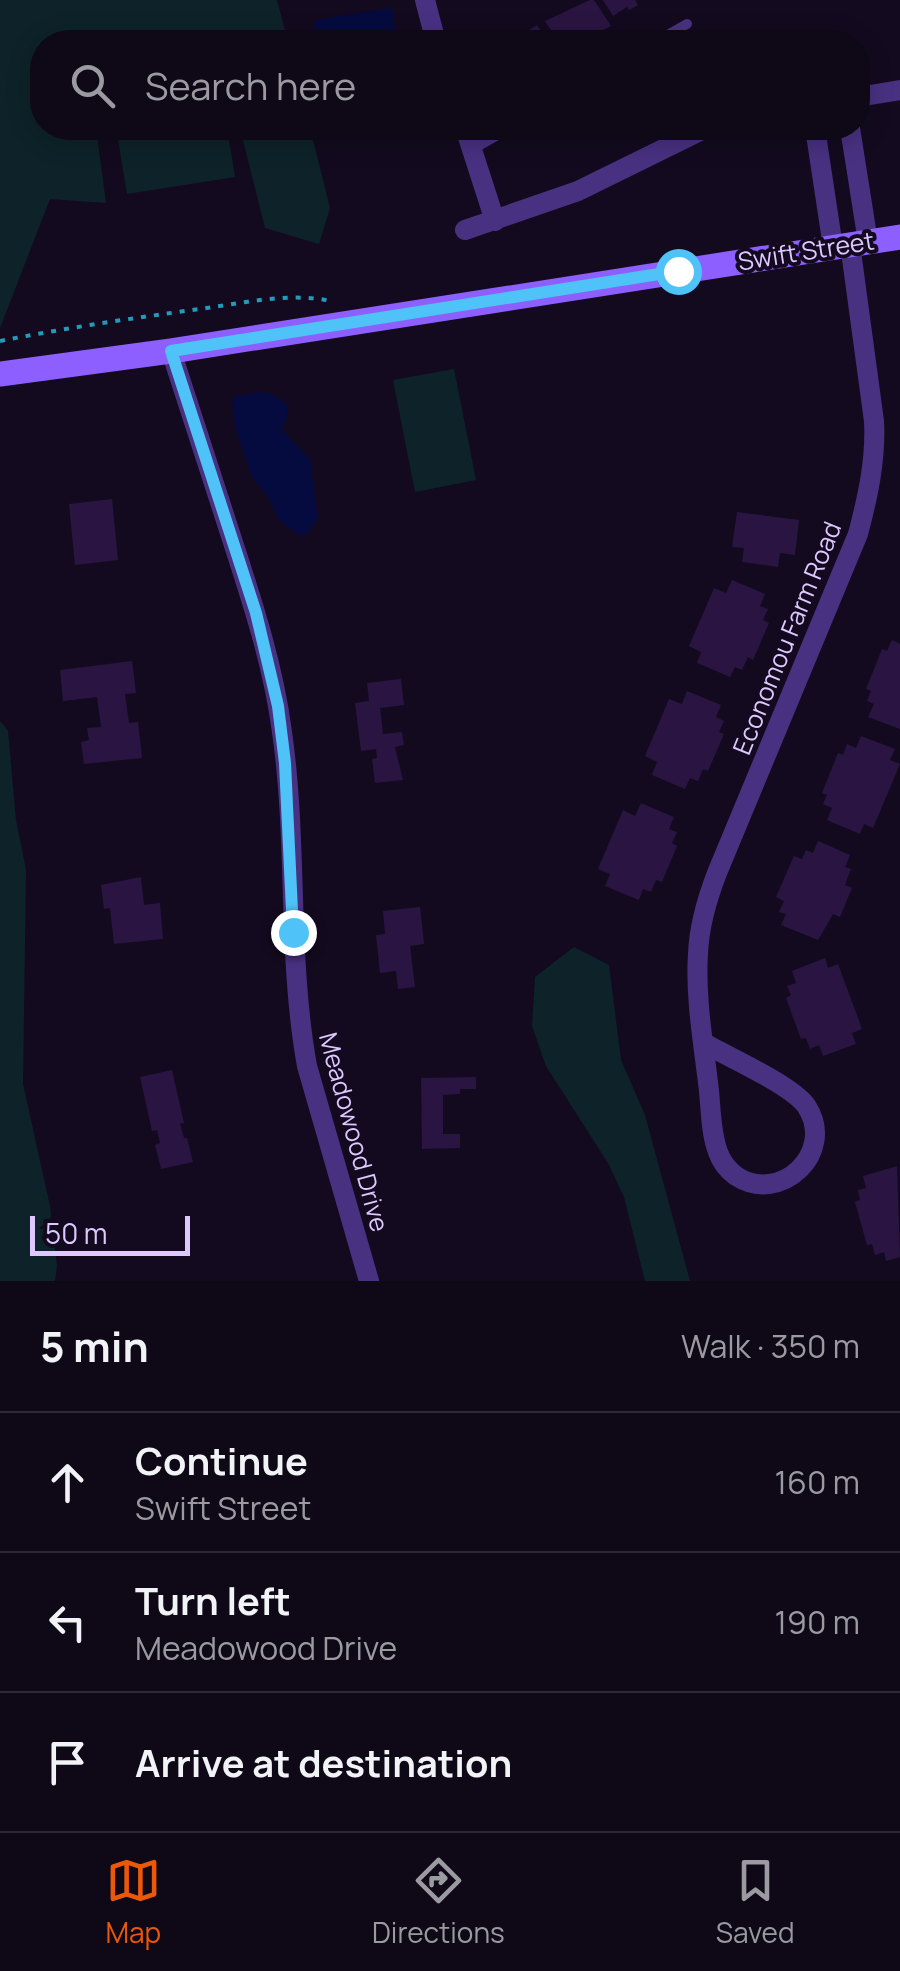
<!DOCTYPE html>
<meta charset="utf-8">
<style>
body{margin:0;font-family:Manrope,sans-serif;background:#171120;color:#f1f3f6}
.scale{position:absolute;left:30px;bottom:25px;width:160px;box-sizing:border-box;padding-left:10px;border:5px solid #ddc8ff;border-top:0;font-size:28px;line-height:35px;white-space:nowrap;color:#ddc8ff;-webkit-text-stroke:8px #130a1f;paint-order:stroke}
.stop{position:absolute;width:30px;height:30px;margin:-22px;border:8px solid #4fc3f7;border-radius:50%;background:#fff}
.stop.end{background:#4fc3f7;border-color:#fff;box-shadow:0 2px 10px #0008}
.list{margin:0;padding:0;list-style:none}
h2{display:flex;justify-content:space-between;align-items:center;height:130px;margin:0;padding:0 40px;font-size:42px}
h2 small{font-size:32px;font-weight:400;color:#9b9aa1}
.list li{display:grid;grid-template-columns:65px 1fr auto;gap:30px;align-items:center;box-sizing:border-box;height:140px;padding:0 40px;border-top:2px solid #2e2936}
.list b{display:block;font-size:38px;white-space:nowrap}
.list p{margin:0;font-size:32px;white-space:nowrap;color:#9b9aa1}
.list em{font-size:32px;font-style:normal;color:#9b9aa1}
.icon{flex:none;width:55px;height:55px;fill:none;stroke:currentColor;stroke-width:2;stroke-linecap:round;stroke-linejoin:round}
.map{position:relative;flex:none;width:900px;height:1281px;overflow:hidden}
.search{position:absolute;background:#0e0817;box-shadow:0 5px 25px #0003;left:30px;right:30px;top:30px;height:110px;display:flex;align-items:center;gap:25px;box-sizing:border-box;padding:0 35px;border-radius:40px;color:#9b9aa1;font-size:38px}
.sheet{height:550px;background:#0e0817}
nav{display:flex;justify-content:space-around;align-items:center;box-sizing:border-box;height:140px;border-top:2px solid #2e2936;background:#0e0817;font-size:28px;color:#9b9aa1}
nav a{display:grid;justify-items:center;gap:5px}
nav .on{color:#ea580c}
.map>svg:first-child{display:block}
.green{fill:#0d2329}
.water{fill:#050b3e}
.building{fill:#2a1542}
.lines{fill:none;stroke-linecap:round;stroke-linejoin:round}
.path{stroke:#239bb9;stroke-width:4;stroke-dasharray:5 8;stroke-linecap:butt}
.lane{stroke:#493182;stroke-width:10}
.street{stroke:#493182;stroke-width:20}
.secondary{stroke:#8d5fff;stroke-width:25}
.route{stroke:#4fc3f7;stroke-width:12}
.labels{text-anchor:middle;stroke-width:8;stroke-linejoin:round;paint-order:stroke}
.street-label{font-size:25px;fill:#ddc8ff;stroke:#130a1f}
</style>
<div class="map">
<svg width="900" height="1281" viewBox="0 0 900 1281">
<rect width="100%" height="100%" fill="#130a1f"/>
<g class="green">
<polygon points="0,0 277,0 288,42 42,42 42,128 96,128 106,203 50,199 0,328"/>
<polygon points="116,128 227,128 235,177 127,194"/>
<polygon points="240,128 310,128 330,208 319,244 265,228"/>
<polygon points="454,369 476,480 415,492 393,380"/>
<polygon points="0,721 8,731 16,820 26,870 23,1084 50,1206 57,1266 55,1281 0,1281"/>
<polygon points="574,947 609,965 621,1060 645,1115 690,1281 645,1281 624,1197 608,1163 546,1066 532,1026 535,977"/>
</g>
<g class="water">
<polygon points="392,8 397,42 318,42 314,20"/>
<polygon points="260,392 272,394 287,404 288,414 282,430 310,459 318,518 307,535 299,535 279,520 268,497 251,476 235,427 232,403 235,396"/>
</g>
<g class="building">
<polygon points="590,0 594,0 611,26 584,39 586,42 559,42 545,21"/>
<polygon points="603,0 635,0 638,5 629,10 627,7 613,16"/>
<polygon points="537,25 548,42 500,42 512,35 515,39"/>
<polygon points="112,499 118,560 75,565 69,504"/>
<polygon points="737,512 799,520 795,555 780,553 778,567 742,562 744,548 732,547"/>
<polygon points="732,580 765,594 760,606 768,609 763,620 769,623 753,660 748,657 742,670 735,667 730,677 697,663 701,652 689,646 714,588 726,593"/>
<polygon points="892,640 900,644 900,729 868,717 874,704 867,701 871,691 866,689 882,649 887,651"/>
<polygon points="132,661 136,693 125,694 129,723 138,722 142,758 84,764 81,742 89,740 87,728 101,727 97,697 63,701 60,670"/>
<polygon points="401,679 404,705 380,708 383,734 402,732 404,745 395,747 403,780 375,783 372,759 377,758 376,749 361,751 355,703 369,701 367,683"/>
<polygon points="687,691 721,705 716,717 724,721 719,732 724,734 708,771 703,769 698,781 690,778 685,789 652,775 657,762 645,756 669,699 682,704"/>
<polygon points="861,736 895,749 890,760 900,764 873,828 864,824 860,834 827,820 832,808 823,804 827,795 822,793 838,753 843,755 847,744 856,748"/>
<polygon points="641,803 674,817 669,829 677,832 672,843 677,846 662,882 656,880 651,892 643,889 639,900 605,886 610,874 598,869 623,810 635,816"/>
<polygon points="818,841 850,855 845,867 851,869 845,885 852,888 840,917 833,914 818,940 781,925 786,914 779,912 784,901 776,897 794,856 802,859 806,850 813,853"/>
<polygon points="141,877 144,905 160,903 163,939 114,944 110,908 104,909 101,885"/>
<polygon points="420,907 424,944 410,946 415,987 398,989 396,971 380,973 376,935 385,934 383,911"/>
<polygon points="825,958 828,968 838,964 862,1029 852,1033 856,1044 823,1056 819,1045 810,1049 806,1038 801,1039 786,998 791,995 787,986 796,983 792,971"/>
<polygon points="172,1070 184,1123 180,1124 184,1138 187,1138 193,1162 161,1169 155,1145 160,1143 157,1130 152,1131 140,1077"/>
<polygon points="476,1077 476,1089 460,1089 460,1094 443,1095 443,1134 460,1134 460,1148 422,1149 421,1078"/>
<polygon points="897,1166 900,1257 886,1261 884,1252 875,1255 872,1244 867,1245 855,1202 860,1200 858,1190 866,1188 863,1176"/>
</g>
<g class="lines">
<path class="path" d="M0,341C66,328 133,318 200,309C243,303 289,292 331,301"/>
<g class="lane">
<polyline points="655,42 687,24"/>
<polyline points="473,149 510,128"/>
</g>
<g class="street">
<polyline points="425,0 436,42"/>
<polyline points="858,97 900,90"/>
<polyline points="465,128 495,221"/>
<polyline points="815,128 833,247"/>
<polyline points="850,128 868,242"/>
<polyline points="465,230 578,191 706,128"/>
<path d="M171,351C191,412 210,472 230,533C251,598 273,663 282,732C298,843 287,955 307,1066L369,1281"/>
<path d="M704,1043C728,1057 794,1086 807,1107C836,1153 780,1205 736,1176C728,1170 721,1161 718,1152C711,1134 711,1111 709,1091C704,1046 695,999 698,954C699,925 707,899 717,873L858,534C868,496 876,460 874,421L850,244"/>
</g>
<polyline class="secondary" points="0,374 171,351 900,237"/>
</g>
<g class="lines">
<polyline class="route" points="293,932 285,763 278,706 256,613 171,351 678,271"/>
</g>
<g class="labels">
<g class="street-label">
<text transform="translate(806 251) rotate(-9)" y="9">Swift Street</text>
<text transform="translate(787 638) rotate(-68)" y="9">Economou Farm Road</text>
<text transform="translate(354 1132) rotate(75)" y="9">Meadowood Drive</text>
</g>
</g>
</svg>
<div class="scale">50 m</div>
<div class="stop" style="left:678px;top:271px"></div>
<div class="stop end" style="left:293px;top:932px"></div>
<div class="search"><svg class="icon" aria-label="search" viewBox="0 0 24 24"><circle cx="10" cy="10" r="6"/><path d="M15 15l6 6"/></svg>Search here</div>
</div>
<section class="sheet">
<h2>5 min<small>Walk · 350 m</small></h2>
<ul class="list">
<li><svg class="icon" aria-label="ahead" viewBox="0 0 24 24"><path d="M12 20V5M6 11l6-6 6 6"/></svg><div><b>Continue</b><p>Swift Street</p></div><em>160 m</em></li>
<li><svg class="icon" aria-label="left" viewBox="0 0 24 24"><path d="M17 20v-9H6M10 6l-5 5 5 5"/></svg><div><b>Turn left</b><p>Meadowood Drive</p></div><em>190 m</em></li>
<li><svg class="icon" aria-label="arrive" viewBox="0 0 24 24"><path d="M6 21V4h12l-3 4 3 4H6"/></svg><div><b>Arrive at destination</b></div></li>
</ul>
</section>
<nav>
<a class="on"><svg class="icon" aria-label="map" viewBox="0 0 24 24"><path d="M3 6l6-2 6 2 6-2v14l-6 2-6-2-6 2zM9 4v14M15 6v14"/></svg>Map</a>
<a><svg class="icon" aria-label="directions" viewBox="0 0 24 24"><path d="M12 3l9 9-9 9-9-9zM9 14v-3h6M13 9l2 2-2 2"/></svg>Directions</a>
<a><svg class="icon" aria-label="saved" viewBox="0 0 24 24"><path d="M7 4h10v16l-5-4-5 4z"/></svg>Saved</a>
</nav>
